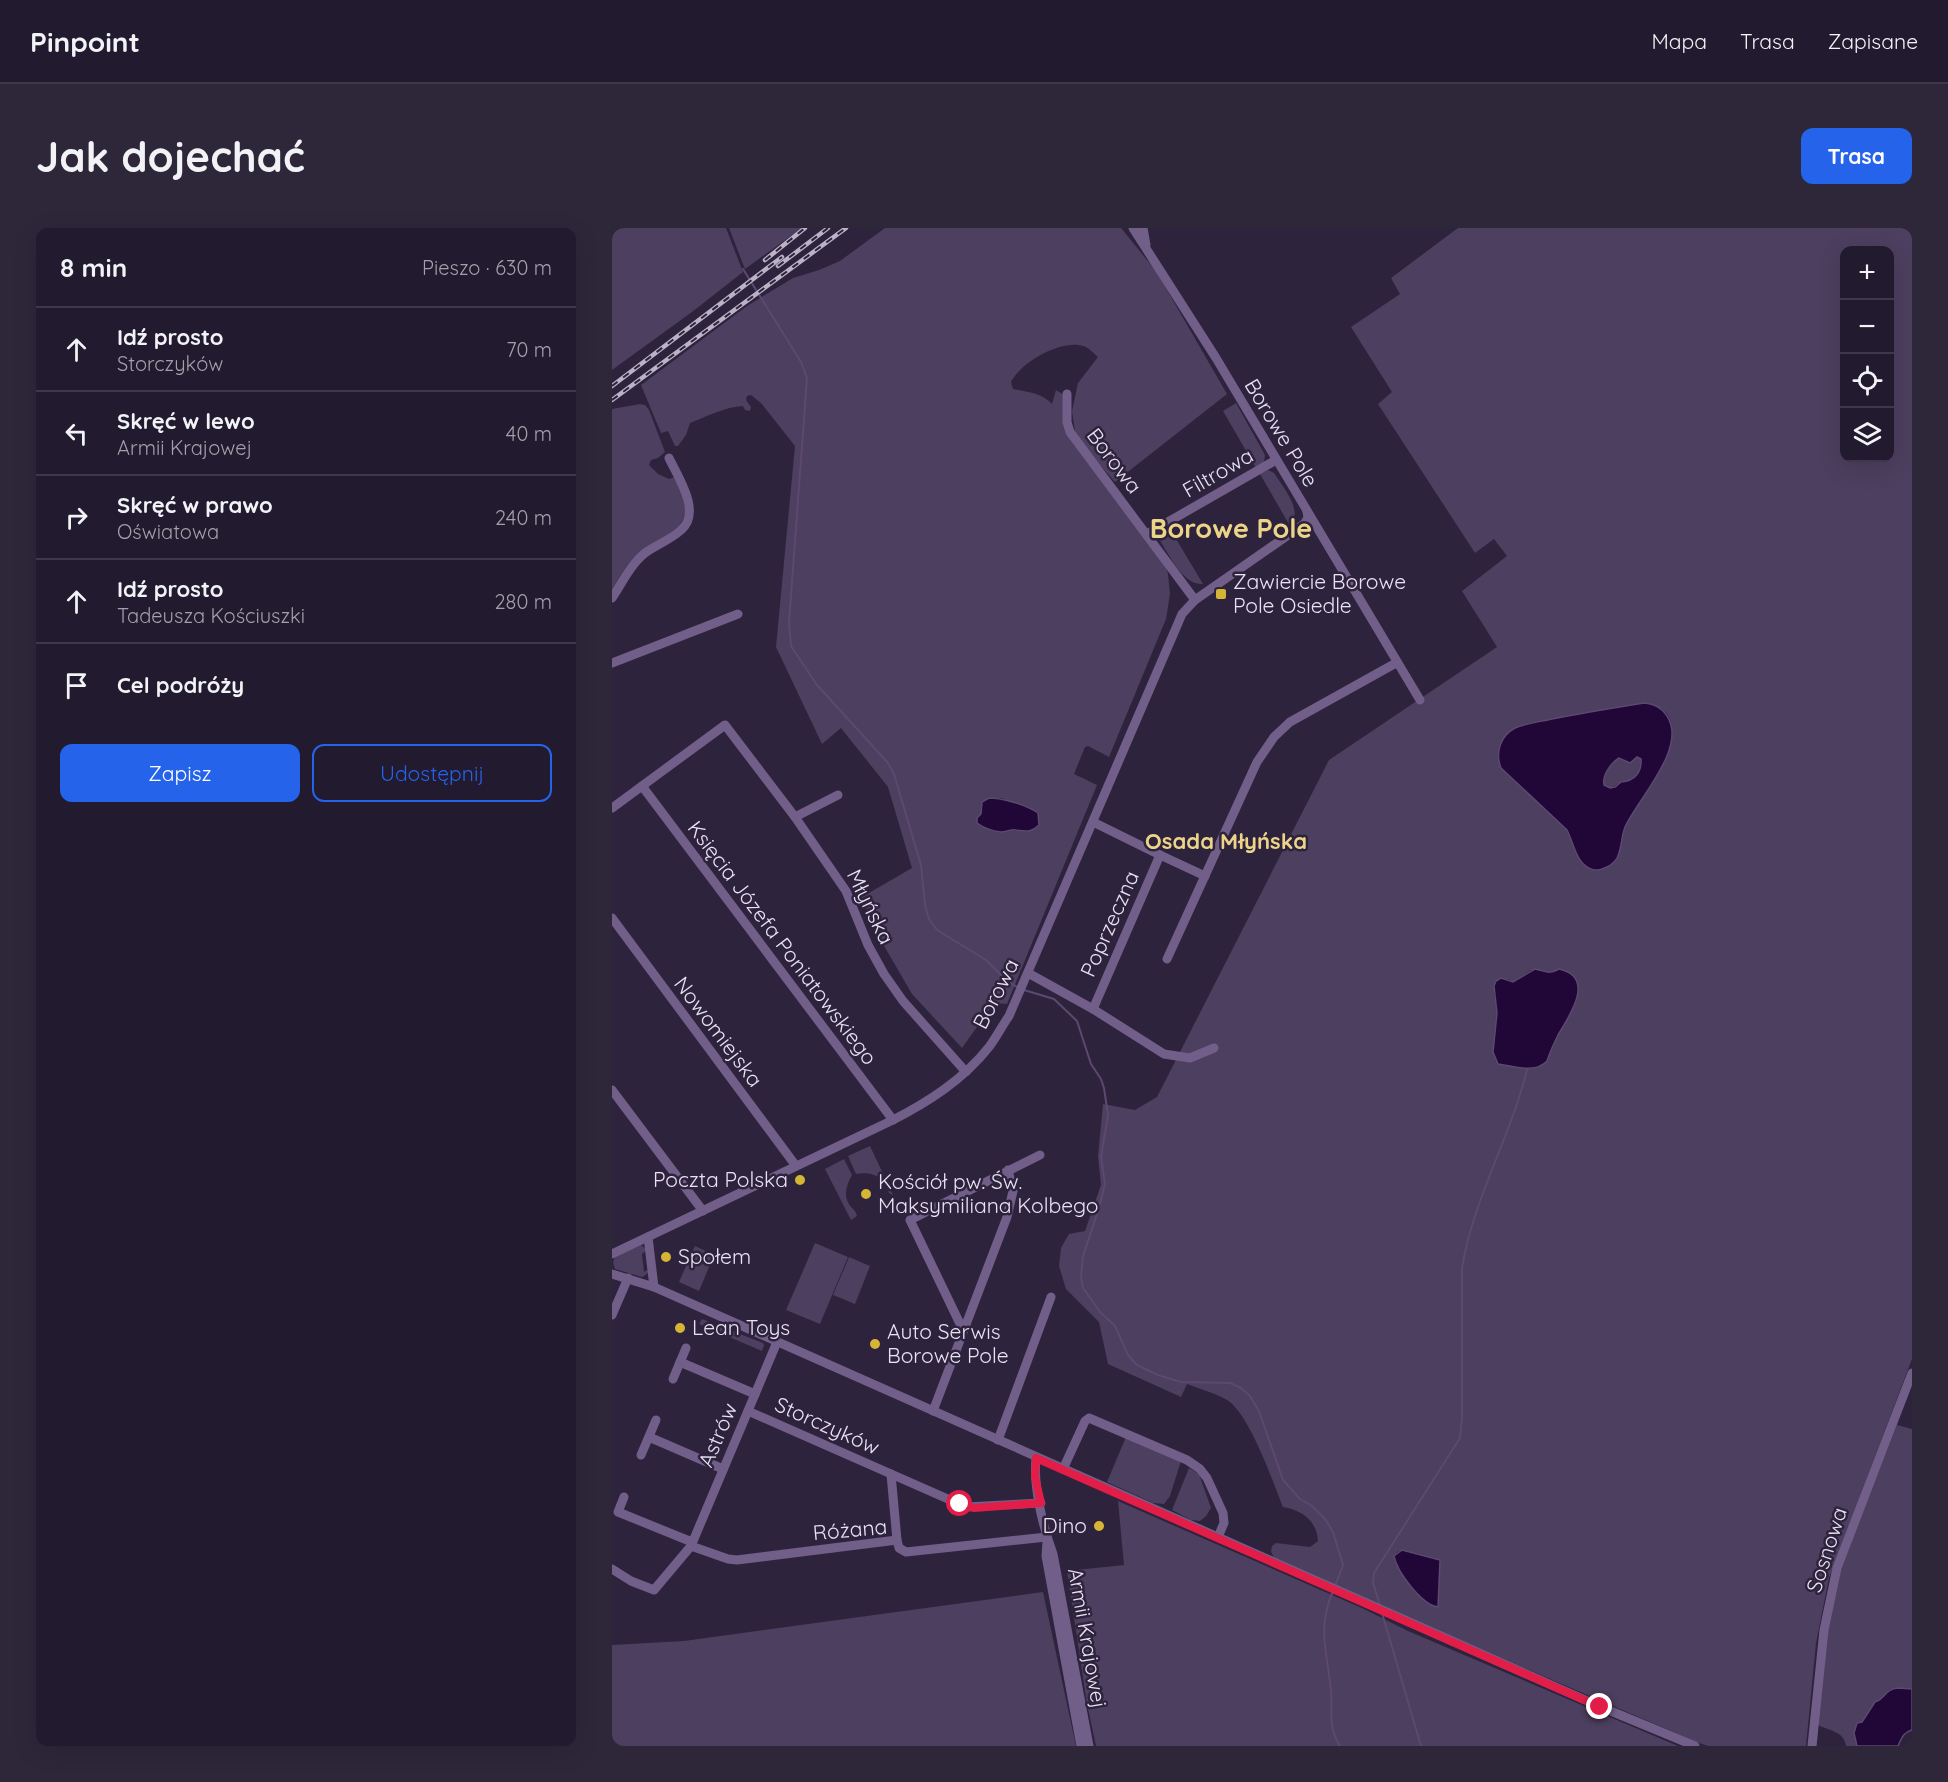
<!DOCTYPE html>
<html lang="pl">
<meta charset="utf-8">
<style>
body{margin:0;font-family:Quicksand,sans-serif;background:#2e273a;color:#f1f3f6}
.controls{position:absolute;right:18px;top:18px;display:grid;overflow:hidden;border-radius:12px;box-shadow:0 6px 24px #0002}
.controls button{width:54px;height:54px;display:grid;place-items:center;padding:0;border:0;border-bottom:2px solid #3f384a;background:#221a2e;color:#f1f3f6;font:30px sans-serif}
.stop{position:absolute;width:18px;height:18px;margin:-14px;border:4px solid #e11d48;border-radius:50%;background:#fff}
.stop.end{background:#e11d48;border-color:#fff;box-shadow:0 2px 6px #0008}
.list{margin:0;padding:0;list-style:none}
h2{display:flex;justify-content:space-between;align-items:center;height:78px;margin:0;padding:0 24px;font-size:26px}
h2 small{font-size:20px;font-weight:400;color:#a2a1aa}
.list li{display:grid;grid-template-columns:39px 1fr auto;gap:18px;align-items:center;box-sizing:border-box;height:84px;padding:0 24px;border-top:2px solid #3f384a}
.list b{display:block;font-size:22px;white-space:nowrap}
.list p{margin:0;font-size:20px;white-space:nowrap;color:#a2a1aa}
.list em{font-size:20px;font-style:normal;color:#a2a1aa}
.actions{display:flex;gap:12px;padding:18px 24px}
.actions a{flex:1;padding:14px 0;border:2px solid #2563eb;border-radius:12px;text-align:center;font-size:21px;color:#2563eb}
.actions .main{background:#2563eb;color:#fff}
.icon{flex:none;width:33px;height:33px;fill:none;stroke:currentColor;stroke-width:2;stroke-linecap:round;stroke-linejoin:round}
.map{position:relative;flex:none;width:1300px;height:1518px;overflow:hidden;border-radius:12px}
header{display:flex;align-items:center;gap:36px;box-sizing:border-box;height:84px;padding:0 30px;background:#221a2e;border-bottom:2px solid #3f384a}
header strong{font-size:28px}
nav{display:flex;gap:33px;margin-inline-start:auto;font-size:21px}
.intro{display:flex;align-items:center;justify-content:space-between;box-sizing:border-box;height:144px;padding:0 36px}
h1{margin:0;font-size:42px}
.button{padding:15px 27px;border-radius:12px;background:#2563eb;color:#fff;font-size:21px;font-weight:700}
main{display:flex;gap:36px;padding:0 36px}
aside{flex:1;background:#221a2e;border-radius:12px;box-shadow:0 6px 24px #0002}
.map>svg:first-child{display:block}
.green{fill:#4c3f5f;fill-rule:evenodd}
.water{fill:#210638;stroke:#5d4870;stroke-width:1.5;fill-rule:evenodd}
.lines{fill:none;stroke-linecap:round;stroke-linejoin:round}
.stream{stroke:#5d4870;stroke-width:2}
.minor{stroke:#715f89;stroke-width:9}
.rail-casing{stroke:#bab3c6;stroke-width:4.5}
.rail{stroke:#2e233d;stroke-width:2;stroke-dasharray:7;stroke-linecap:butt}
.route{stroke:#e11d48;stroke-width:8}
.poi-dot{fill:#d6b534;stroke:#2e233d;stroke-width:2}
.labels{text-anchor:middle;stroke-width:5;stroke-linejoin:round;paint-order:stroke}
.street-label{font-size:21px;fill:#e8e2f3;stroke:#2e233d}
.poi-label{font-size:21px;fill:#e8e2f3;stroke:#2e233d;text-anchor:start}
.neighbourhood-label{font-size:22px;font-weight:bold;fill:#ecd588;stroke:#2e233d}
.district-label{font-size:27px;font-weight:bold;fill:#ecd588;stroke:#2e233d}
</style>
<header>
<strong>Pinpoint</strong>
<nav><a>Mapa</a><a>Trasa</a><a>Zapisane</a></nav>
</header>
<div class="intro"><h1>Jak dojechać</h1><a class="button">Trasa</a></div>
<main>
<aside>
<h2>8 min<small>Pieszo · 630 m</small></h2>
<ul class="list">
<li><svg class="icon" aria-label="ahead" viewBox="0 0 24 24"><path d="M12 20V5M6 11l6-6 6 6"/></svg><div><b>Idź prosto</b><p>Storczyków</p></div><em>70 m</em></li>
<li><svg class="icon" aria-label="left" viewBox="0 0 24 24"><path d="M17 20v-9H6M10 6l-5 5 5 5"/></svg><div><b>Skręć w lewo</b><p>Armii Krajowej</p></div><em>40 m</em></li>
<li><svg class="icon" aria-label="right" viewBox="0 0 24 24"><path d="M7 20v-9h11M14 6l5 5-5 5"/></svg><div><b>Skręć w prawo</b><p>Oświatowa</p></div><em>240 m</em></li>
<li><svg class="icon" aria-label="ahead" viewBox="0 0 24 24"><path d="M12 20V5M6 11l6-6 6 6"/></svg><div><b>Idź prosto</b><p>Tadeusza Kościuszki</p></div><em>280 m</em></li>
<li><svg class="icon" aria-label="arrive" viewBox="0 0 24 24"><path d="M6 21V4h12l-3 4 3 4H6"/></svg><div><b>Cel podróży</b></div></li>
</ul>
<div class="actions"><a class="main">Zapisz</a><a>Udostępnij</a></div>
</aside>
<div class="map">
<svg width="1300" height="1518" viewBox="0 0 1300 1518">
<rect width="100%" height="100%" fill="#2e233d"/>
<g class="green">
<polygon points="0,0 114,0 131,44 80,84 0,142"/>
<polygon points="117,0 190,0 133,41"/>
<path d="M273,0H509L544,43L615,166L503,254L475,222L463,204L460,183L466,155L486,129C481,125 476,119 471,118C449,111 408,135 399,154L401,161C415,164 430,165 440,176L444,162L452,167L453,200L553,337L556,346L558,366L554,391L497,529L476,518L473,519L462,546L485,557L395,776L382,775L350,820L300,766L264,704L250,669L300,640L276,559L229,500L210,516L164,419L183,218L149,175L139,167L135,168L134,172L139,179L138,183L133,182L131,178C113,179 96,188 78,195L74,207L66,218H63L56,203L49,205L29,157L135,78L181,50L207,42L228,33ZM390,570L403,576L415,604C392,599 382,610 365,590L369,586L370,573Z"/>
<path d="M846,0H1300V1131L1217,1350L1204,1415L1194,1518H1096L1087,1515L820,1400L662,1329L659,1324L660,1318L664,1315L698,1319L706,1313C705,1293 690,1282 671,1279C661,1254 637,1185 615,1172C603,1165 588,1161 575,1156L569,1169L496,1136L487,1094L454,1061L447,1038L449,1020L457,1006L473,1003L489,957L486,928L491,876L523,882L545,869L717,532L885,419L850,363L895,328L882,311L863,325L766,176L780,164L739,99L788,66L779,50ZM1232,22H1278V230H1232ZM1032,475C1037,477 1045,478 1050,481C1082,504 1026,574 1014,597C1010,605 1009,615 1007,624L981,642C962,631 965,619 955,602L893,510L902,500L917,496ZM919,742C928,742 935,746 943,744L966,765L945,809L916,841L898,837L882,816L885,785L882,765L896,751L901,754ZM790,1322L808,1326L827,1358V1370H809L782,1332L785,1324Z"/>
<polygon points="624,175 653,227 652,235 644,240 611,183"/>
<path d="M28,176L33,177L37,182L53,224L46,230L39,232L37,237L46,246L57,251L63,249C89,302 60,299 25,327C14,336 7,350 0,362V181Z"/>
<path d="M656,242L662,245C671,259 692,283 678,298L648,246Z"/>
<path d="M557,299L591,356C570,357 557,326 547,311L551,303Z"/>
<path d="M1025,529L1029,531C1029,539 1027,550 1017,553C1011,555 1013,552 1007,555C1004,557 1001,559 998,560L992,557C991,547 999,535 1007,530L1018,535Z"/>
<path d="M258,918L281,967L277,965C271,949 262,943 244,946L236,928Z"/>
<path d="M232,931L240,947C235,956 231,967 237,976C241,982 243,981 245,988L239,992L213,941Z"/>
<polygon points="203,1015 236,1029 208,1096 174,1082"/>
<polygon points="29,1017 35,1022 30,1026 32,1044 37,1041 35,1046 30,1049 3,1041 1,1034 3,1029"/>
<polygon points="83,1018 102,1027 87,1063 67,1054"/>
<polygon points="237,1029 258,1038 243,1076 221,1067"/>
<polygon points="90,1091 151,1115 152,1117 150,1123 87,1096"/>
<path d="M1285,1197L1300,1201V1461H1278L1250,1494L1245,1495L1242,1505L1245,1518H1234C1232,1503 1218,1503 1206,1497C1211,1445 1214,1393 1228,1343Z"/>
<polygon points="514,1209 569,1233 558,1268 552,1276 541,1275 495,1254"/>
<polygon points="577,1240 587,1246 599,1280 594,1288 588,1293 579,1292 560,1282"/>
<polygon points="506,1273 752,1381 796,1403 1066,1518 484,1518 475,1476 455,1343 512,1337"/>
<polygon points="431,1364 464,1518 0,1518 0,1417 72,1413"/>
</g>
<g class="water">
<path d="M1032,475C1042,476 1049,479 1055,488C1076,519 1026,571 1013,599C1009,609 1010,620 1005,630C1001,637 990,643 982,642C964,638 962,615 955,602L889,540C883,525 888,508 903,500C914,495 928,494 940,491C970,485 1001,480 1032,475ZM1025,529L1029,531C1030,544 1023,553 1009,554L1003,559L998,560L992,557C990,547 999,535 1007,530L1018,535Z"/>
<path d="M377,570C390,570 415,577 426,585L427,597C419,605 414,603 404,602C399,601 394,604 389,604C381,603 372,600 365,595V590L369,586L370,574Z"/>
<path d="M923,741C933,743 937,747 947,741C984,749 958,787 946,807C942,815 938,824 935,833C923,846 902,838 886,836L881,824L885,785L882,758L884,753L889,750L901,754Z"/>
<path d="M790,1322L828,1332L826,1379C810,1377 785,1344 782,1328Z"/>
<path d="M1286,1460L1300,1461V1502C1290,1505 1290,1510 1286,1518H1245L1242,1505L1245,1495L1250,1494L1263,1474C1273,1471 1273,1461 1286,1460Z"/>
</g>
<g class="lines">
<g class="stream">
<polyline points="131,41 189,134 195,150 177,394 179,418 205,457 276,535 282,546 309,637 313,677 317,691 325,702 374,732 396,754 407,760"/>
<polyline points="412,762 442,771 465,793 479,836 489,851 492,860 496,887 489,929 493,956 487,980 471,1028 469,1049 471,1060 488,1084 503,1098 516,1127 525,1137 546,1147 569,1154 618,1155 629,1160 638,1168 647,1183 671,1252 688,1271 700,1278 713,1291 721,1304 731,1337 723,1358"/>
<path d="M721,1363C704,1403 716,1425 719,1464C721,1486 715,1497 728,1518"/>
<path d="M768,1377L761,1355L762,1345L848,1210L850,1190V1040C861,971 899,909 915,841"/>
<polyline points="770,1385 809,1518"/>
</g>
<g class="minor">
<polyline points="521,0 604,130 808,472"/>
<polyline points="531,0 534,17"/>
<polyline points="455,166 455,194 458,204 583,372"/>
<polyline points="535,306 664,232"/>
<path d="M0,370C10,355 19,336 33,325C44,317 58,312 69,302C90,284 66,249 57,230"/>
<polyline points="0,435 126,386"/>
<polyline points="30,558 281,892"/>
<polyline points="0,580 113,497 183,589 234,663 256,717 272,746 291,773 354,844"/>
<polyline points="183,589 226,567"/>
<polyline points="548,627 593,648"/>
<polyline points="0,690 184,938"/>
<polyline points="555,731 645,534 662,509 678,494 784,435"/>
<polyline points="416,745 481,781 552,826 578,830 602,820"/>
<polyline points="481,781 548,627 481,594"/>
<polyline points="0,862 91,983"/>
<polyline points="36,1009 42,1059"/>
<path d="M0,1026L281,892C316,874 351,852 377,819C384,810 390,798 397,788L570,386L583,372L692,296L696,290L695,283"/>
<polyline points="0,1046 42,1059 989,1479 1083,1518"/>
<polyline points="0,1087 16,1050"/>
<polyline points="351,1102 298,992 428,927"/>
<polyline points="68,1134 143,1166"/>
<polyline points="61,1151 74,1120"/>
<polyline points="136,1183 354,1279 429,1275"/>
<polyline points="321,1183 395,989 401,963 396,942"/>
<polyline points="37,1209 111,1241"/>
<polyline points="386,1212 439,1069"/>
<polyline points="29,1227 44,1192"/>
<path d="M424,1230C421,1259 431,1299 441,1326L477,1518"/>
<polyline points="451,1241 473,1193 477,1190 575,1232 588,1241 595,1250 611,1285 612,1295 606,1309"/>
<polyline points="279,1246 285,1312"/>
<polyline points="12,1269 6,1284 80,1314"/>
<polyline points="435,1314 434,1328 469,1518"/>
<polyline points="79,1318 116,1331 125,1332 285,1312 287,1320 294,1324 435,1309"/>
<polyline points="0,1341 19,1353 42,1362 79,1318 165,1114"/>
<polyline points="1200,1518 1212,1402 1225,1340 1300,1145"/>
</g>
<defs>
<g id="rail">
<polyline points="153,32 193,0"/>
<polyline points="166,38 216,0"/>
<polyline points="0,158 170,29"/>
<polyline points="0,172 234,0"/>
</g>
</defs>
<use href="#rail" class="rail-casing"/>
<use href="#rail" class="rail"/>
</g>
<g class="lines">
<polyline class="route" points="348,1276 362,1280 429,1275 423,1249 424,1230 988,1479"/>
</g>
<g class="poi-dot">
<rect x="603" y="360" width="12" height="12" rx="3"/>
<circle cx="188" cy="952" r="6"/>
<circle cx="254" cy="966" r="6"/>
<circle cx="54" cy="1029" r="6"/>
<circle cx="68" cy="1100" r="6"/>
<circle cx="263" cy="1116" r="6"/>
<circle cx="487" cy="1298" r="6"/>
</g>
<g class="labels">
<g class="street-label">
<text transform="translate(669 205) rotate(59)" y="7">Borowe Pole</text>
<text transform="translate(502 233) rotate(53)" y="7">Borowa</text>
<text transform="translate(606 245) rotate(-30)" y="7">Filtrowa</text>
<text transform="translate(258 679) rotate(64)" y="7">Młyńska</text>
<text transform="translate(498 696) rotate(-66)" y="7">Poprzeczna</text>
<text transform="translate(170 715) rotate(53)" y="7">Księcia Józefa Poniatowskiego</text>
<text transform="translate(384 766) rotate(-63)" y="7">Borowa</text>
<text transform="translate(106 804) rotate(53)" y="7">Nowomiejska</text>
<text transform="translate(215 1198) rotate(24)" y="7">Storczyków</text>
<text transform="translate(106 1207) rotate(-67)" y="7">Astrów</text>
<text transform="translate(238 1302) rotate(-5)" y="7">Różana</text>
<text transform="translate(1215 1322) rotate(-72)" y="7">Sosnowa</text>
<text transform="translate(475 1410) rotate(80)" y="7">Armii Krajowej</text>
</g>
<g class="poi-label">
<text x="621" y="361">Zawiercie Borowe<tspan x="621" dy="24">Pole Osiedle</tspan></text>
<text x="176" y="959" text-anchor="end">Poczta Polska</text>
<text x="266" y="961">Kościół pw. Św.<tspan x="266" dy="24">Maksymiliana Kolbego</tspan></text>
<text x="66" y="1036">Społem</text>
<text x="80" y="1107">Lean Toys</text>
<text x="275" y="1111">Auto Serwis<tspan x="275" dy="24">Borowe Pole</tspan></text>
<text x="475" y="1305" text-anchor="end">Dino</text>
</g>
<g class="neighbourhood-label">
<text x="614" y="621">Osada Młyńska</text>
</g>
<g class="district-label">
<text x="619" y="310">Borowe Pole</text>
</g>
</g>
</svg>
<div class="controls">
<button>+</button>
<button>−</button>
<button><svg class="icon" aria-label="locate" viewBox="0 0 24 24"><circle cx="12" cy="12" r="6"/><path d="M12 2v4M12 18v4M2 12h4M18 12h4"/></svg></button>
<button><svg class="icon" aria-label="layers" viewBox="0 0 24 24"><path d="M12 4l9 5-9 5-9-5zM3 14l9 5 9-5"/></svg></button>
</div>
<div class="stop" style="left:348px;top:1276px"></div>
<div class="stop end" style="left:988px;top:1479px"></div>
</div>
</main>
